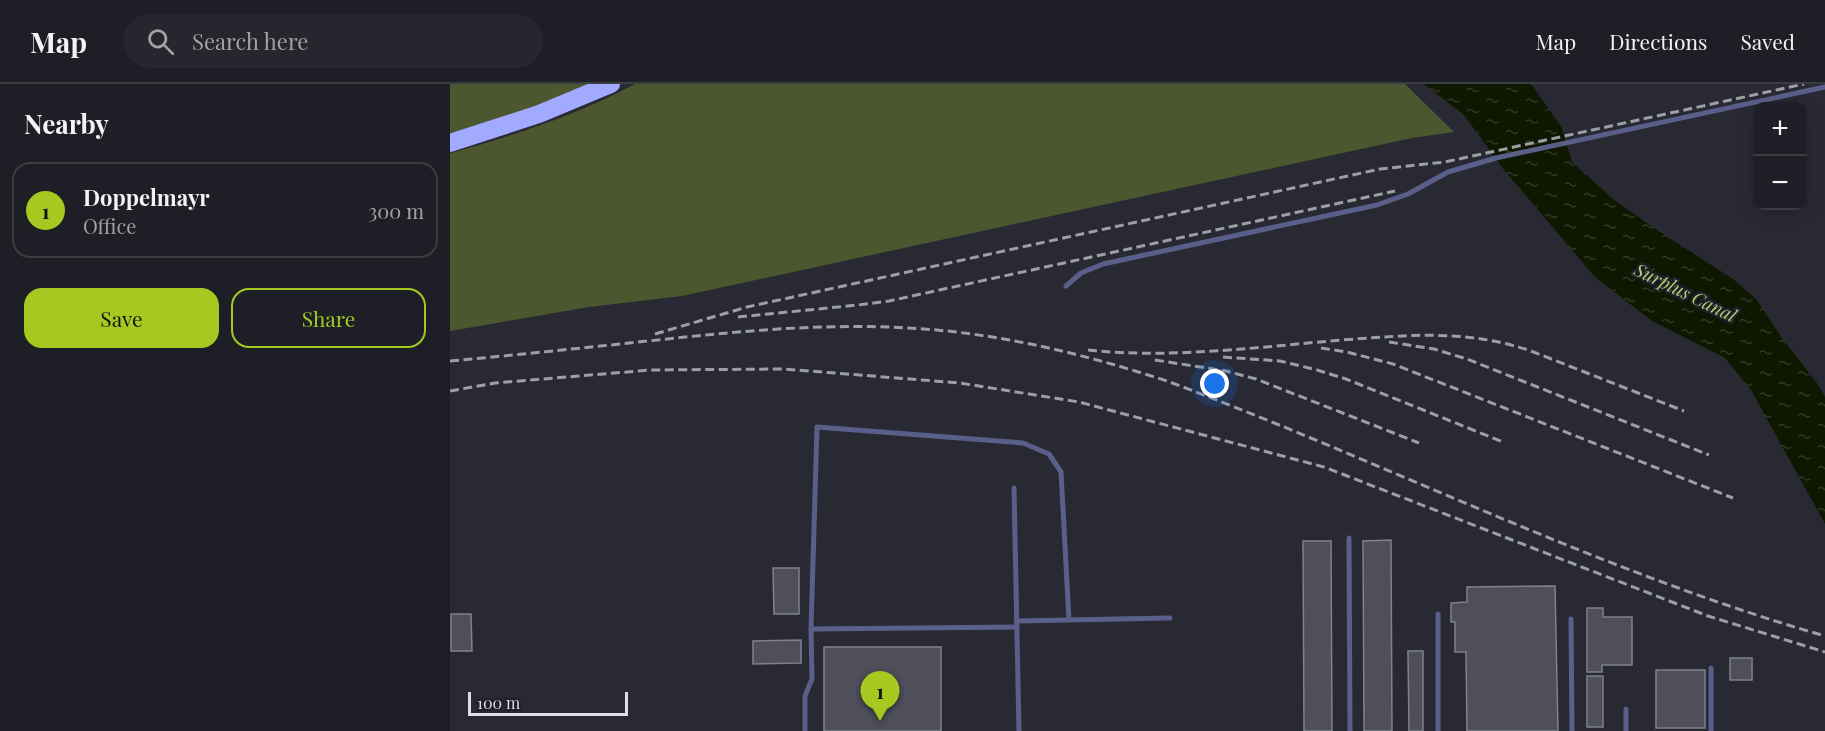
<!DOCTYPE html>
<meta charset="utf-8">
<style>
body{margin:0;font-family:"Playfair Display",serif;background:#26272e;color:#f1f3f6}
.controls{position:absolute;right:18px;top:18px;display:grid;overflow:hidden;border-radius:12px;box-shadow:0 3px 15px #0003}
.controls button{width:54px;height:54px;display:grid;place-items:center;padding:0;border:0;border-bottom:2px solid #3c3d43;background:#1e1f26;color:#f1f3f6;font:30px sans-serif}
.scale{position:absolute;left:18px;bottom:15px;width:160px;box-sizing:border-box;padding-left:6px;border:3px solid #dcdee4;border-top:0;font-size:16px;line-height:21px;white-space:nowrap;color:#dcdee4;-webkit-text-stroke:4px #1e1f29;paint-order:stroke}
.you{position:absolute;left:765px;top:300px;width:21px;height:21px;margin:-15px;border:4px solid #fff;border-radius:50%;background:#1a73e8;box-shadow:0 0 0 9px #1a73e833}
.badge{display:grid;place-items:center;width:39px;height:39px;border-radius:50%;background:#a6c820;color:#111;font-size:20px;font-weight:700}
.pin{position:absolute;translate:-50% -50px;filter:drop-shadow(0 2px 3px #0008)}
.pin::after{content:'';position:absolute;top:32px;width:21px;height:18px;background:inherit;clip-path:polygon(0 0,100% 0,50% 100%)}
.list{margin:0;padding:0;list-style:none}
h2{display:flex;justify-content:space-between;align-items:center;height:78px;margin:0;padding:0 24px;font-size:26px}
h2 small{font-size:20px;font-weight:400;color:#a1a2a7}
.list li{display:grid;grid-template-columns:39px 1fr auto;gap:18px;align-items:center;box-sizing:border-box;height:96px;margin:0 12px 12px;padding:0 12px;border:2px solid #3c3d43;border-radius:18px}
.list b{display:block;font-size:22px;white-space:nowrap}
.list p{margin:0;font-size:20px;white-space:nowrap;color:#a1a2a7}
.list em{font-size:20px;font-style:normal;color:#a1a2a7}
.actions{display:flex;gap:12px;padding:18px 24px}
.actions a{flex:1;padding:14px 0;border:2px solid #a6c820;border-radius:18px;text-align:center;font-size:21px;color:#a6c820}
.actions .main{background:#a6c820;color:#111}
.icon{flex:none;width:33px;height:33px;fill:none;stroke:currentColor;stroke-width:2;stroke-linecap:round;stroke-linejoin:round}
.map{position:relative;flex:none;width:1375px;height:647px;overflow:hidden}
header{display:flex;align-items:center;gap:36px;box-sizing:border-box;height:84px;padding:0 30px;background:#1e1f26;border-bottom:2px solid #3c3d43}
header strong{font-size:28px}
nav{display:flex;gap:33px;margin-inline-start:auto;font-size:21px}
.search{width:420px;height:54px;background:#26272e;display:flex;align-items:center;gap:15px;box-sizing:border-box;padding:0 21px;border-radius:33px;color:#a1a2a7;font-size:22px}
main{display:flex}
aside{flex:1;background:#1e1f26}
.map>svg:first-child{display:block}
.grass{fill:#4c572f}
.water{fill:url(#water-ripples)}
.building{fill:#4e4f5b;stroke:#7f818d;stroke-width:1.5}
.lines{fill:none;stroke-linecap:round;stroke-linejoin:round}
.lane{stroke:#5a5f8a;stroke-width:5}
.highway{stroke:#a1aafe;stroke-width:18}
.rail{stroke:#9d9fa6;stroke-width:3;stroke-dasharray:9 4.5;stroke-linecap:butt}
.labels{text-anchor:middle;stroke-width:5;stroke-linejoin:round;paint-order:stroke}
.water-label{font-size:18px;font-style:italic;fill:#b4cd71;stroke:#1e1f29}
</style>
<header>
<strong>Map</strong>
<div class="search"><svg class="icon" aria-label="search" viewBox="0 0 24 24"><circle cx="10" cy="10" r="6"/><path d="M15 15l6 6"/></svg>Search here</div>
<nav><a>Map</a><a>Directions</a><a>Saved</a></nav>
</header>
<main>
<aside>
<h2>Nearby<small></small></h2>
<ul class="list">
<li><span class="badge">1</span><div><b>Doppelmayr</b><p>Office</p></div><em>300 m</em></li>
</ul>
<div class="actions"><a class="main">Save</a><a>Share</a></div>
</aside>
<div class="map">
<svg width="1375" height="647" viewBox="0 0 1375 647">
<defs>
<pattern id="water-ripples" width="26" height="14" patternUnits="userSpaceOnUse" patternTransform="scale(1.5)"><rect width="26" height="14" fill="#101700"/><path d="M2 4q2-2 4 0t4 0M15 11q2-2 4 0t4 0" fill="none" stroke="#323825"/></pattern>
</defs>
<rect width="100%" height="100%" fill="#282933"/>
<g class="grass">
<polygon points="0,0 141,0 95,19 0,51"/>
<path d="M185,0H955L1004,48L962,54L232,212L139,223L0,247V69C63,52 127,31 185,0Z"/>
</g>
<polygon class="water" points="974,0 1081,0 1112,44 1122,78 1163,115 1207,146 1283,195 1306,215 1332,254 1367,299 1375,313 1375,440 1301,306 1275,274 1202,237 1145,193 1054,86 1014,31"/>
<g class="building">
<polygon points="941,456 942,647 914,647 913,457"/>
<polygon points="853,457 881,457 882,647 854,647"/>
<polygon points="323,484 349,484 349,530 324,530"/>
<polygon points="1105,502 1108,647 1017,647 1016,568 1005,568 1005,538 1001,538 1001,519 1017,518 1017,503"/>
<polygon points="1137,524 1153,524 1153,533 1182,533 1182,581 1152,581 1152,588 1137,588"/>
<polygon points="1,530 21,530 22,567 1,567"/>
<polygon points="351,556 351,579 303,580 303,557"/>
<rect x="374" y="563" width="117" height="84"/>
<polygon points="958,567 973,567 973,647 959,647"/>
<rect x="1280" y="574" width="22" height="22"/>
<rect x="1206" y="586" width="49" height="58"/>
<rect x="1137" y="592" width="16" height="51"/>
</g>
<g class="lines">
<g class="lane">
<polyline points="616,202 631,189 653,180 927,121 958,110 998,88 1046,74 1375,3"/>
<polyline points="564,404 569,647"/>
<polyline points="899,454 900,647"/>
<polyline points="988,530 988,647"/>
<polyline points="1121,535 1122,647"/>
<polyline points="566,537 720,534"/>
<polyline points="361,545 367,343 573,359 599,370 611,388 619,536"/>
<polyline points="1176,625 1176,647"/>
<polyline points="355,647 355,612 362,595 361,545 567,543"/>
<polyline points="1261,647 1261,584"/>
</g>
<polyline class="highway" points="0,59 89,30 161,0"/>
<g class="rail">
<polyline points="288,233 408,221 439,217 945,107"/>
<polyline points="205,250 297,223 930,85 995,78 1354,0"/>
<polyline points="939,258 984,265 1017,275 1259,371"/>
<polyline points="871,264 897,268 943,280 1283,414"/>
<path d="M638,266C722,275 808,263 892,256C959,251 1017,245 1081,267L1234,327"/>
<polyline points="773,273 830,277 867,286 896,295 1053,358"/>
<polyline points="705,276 776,287 806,295 969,359"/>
<path d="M0,277C66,271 132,264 198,257C290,247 381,238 474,245C557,251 637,271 717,297C937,379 1148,487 1375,552"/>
<polyline points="0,307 45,299 200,286 334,285 510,299 629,318 874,383 1258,532 1375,568"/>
</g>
</g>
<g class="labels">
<g class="water-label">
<text transform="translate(1235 209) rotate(26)" y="6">Surplus Canal</text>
</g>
</g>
</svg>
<div class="controls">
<button>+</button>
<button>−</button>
</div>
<div class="scale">100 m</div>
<div class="you"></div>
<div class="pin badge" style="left:430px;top:637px">1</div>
</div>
</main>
